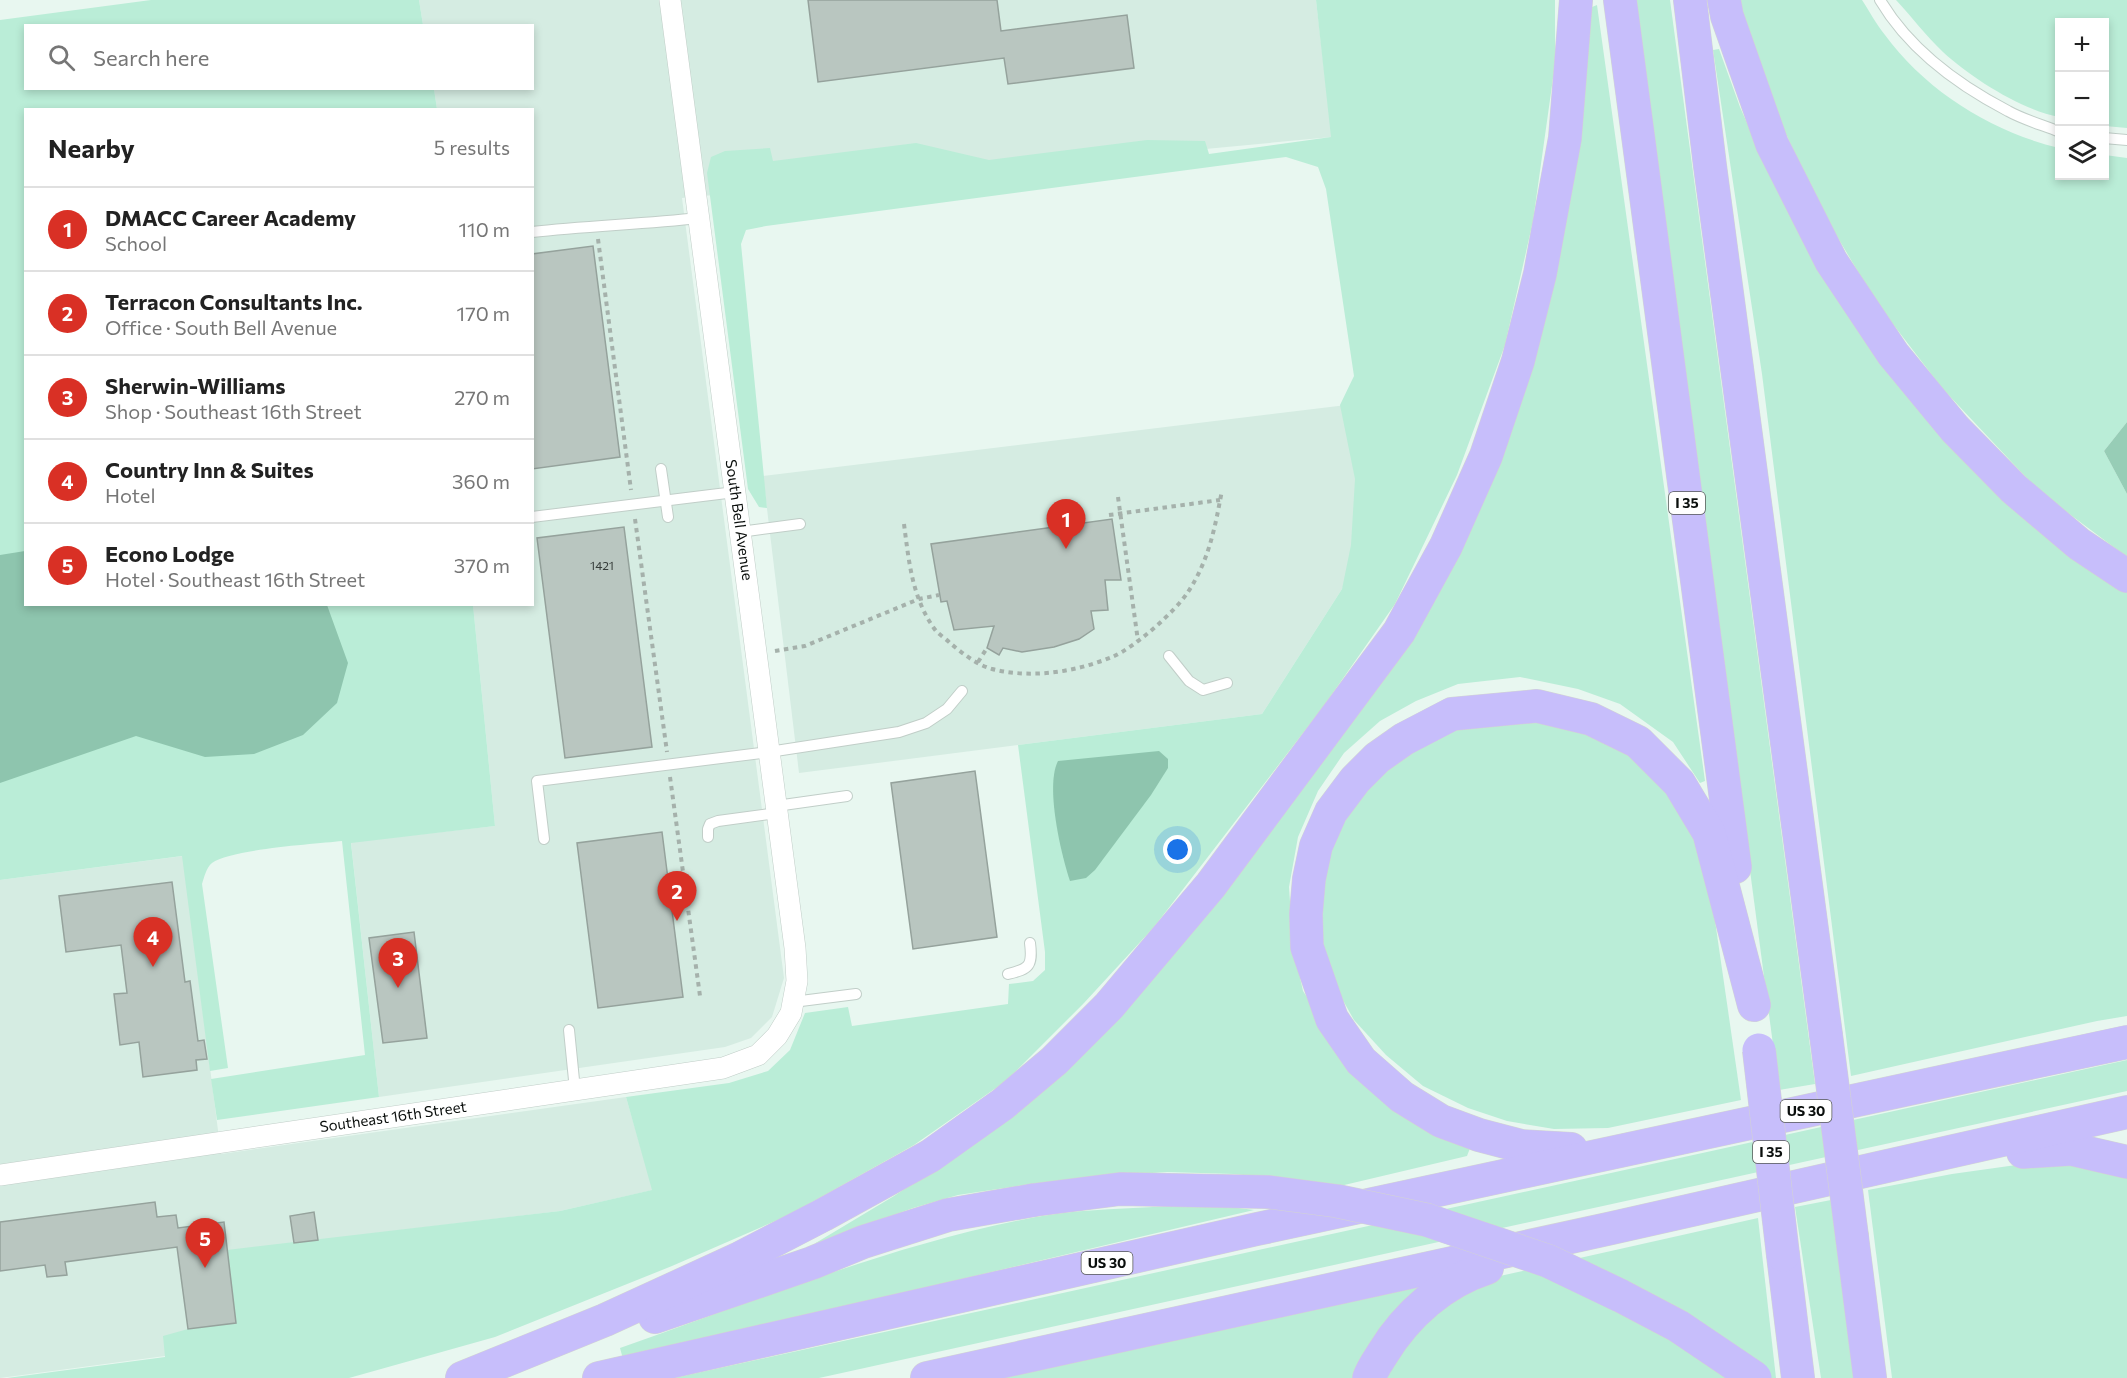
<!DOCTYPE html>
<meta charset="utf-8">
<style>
body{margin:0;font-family:Commissioner,sans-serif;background:#f6f6f6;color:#222}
.controls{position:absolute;right:18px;top:18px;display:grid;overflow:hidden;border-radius:0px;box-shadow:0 3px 9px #0003}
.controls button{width:54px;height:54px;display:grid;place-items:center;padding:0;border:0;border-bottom:2px solid #e0e0e0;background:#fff;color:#222;font:30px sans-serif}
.you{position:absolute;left:1178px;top:850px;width:21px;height:21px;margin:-15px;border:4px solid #fff;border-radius:50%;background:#1a73e8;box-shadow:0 0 0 9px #1a73e833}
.badge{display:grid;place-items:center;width:39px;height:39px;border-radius:50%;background:#d93025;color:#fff;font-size:20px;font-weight:700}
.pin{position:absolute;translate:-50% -50px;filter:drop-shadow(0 2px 3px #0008)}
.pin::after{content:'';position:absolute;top:32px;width:21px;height:18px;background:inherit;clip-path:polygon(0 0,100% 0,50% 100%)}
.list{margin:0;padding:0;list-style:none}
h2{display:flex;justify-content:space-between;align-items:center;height:78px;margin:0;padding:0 24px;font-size:26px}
h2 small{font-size:20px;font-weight:400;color:#767676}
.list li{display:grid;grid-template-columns:39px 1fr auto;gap:18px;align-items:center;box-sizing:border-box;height:84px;padding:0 24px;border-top:2px solid #e0e0e0}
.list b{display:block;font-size:22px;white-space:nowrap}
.list p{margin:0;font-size:20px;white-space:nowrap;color:#767676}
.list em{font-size:20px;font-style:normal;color:#767676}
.icon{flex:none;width:33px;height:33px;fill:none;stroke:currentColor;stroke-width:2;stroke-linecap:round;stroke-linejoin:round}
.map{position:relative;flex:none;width:2127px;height:1378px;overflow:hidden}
.search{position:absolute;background:#fff;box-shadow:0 3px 9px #0003;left:24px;top:24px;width:510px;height:66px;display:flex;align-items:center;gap:15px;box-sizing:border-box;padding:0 21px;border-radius:0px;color:#767676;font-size:22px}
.panel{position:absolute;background:#fff;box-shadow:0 3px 9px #0003;left:24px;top:108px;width:510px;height:498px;border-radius:0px}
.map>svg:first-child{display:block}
.built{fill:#d5ece2}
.green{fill:#baedd7}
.forest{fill:#97cdb6}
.water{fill:#8ec5ae}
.building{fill:#b9c6c0;stroke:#95a29c;stroke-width:1.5}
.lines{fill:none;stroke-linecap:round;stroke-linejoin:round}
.lane-casing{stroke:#c1cec8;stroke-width:12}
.street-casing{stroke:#c1cec8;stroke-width:22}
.highway-casing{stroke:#d3d4d3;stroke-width:34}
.path{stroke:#a5b1ab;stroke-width:4;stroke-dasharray:4.5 4.5;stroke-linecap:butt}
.lane{stroke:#fff;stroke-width:10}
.street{stroke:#fff;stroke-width:21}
.highway{stroke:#c7befb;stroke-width:33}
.highway-bridge-casing{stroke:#d3d4d3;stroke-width:34;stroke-linecap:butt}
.highway-bridge{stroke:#c7befb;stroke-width:33}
.labels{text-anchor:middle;stroke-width:4.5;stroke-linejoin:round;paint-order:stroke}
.number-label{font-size:12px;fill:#363d3a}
.shield{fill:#fff;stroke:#545756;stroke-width:1.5}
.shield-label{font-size:14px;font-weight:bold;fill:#0b0f0d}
.street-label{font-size:15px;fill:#0b0f0d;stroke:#fff}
</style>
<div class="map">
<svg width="2127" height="1378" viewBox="0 0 2127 1378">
<rect width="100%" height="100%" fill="#e8f7f0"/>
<g class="built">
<polygon points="419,0 1316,0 1332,137 682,198 784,978 772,1017 751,1038 725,1047 379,1097 351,842 495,826 473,605 532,604 532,110 437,109 434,89 532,88 532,26 423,25"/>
<polygon points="1421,396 1342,589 1262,714 799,773 763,476"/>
<polygon points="183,856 221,1154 626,1097 653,1190 560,1211 227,1251 236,1323 188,1329 165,1356 0,1378 0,880"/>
</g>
<g class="green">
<path d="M151,0H419L423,25L26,26V88L434,89L437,109L26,110V604L473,605L495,826L351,843L379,1097L217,1120L211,1079L365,1055L342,841C315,844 231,849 212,863C206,868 204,878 202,884L228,1068L210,1071L182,856L0,880V20Z"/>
<polygon points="1316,0 1555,0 1555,64 1533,221 1505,345 1457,475 1395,604 1323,707 1154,927 1084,1003 1006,1081 914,1145 789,1215 672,1266 495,1337 349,1378 7,1378 165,1357 163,1336 188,1329 236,1323 227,1250 560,1211 652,1190 626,1097 729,1083 768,1071 790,1050 805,1013 848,1007 852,1026 1008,1004 1009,984 1033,981 1045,970 1045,952 1018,745 1262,714 1342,589 1351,545 1355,479 1340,405 1354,376 1326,189 1318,167 1286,157 766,226 746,230 741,244 767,508 759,507 748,489 707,173 711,157 725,151 770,148 773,161 916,143 989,160 1147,140 1205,141 1209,154 1331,137"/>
<polygon points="1635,0 1670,0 1815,1084 1779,1090"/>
<path d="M1737,0H1862C1870,12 1876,24 1885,35C1926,91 1992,132 2059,148L2060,176H2104L2105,155L2127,158V422L2104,451L2127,494V557L2040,492L1942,388L1876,302L1819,206L1760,77Z"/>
<path d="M1896,0H2127V128L2105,126L2104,22H2060L2059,117C2022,110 1971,78 1943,52C1926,36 1912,17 1896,0Z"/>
<polygon points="1597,5 1705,781 1700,783 1673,742 1620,704 1578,689 1520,677 1458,684 1416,701 1380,721 1344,753 1318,791 1298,837 1289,887 1293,946 1303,991 1329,1032 1472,1143 1467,1156 1340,1186 1234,1174 1167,1172 1093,1177 1031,1184 958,1195 913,1208 814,1244 894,1196 957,1154 1042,1088 1473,514 1587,9"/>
<polygon points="1719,49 1740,107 1771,178 1813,259 2127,589 2127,1016 2097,1021 1851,1076 1762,374 1713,50"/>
<polygon points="1482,707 1627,740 1695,826 1712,900 1741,1100 1608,1128 1554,1129 1507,1121 1468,1108 1423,1086 1386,1055 1354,1020 1330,977 1314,896 1362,775"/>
<polygon points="2127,1060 2127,1091 819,1378 674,1378"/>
<polygon points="2058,1159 2127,1174 2127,1378 1892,1378 1868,1190 1952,1174"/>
<polygon points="1831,1200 1854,1378 1821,1378 1795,1207"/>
<path d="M1153,1207H1231L1254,1210L623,1359L620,1348C757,1300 893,1244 1036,1217C1074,1210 1114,1209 1153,1207Z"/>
<polygon points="1758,1218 1776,1378 1385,1378 1421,1326 1454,1298 1500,1276"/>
<polygon points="1423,1283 1355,1378 992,1378"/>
</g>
<polygon class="forest" points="2127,422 2127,494 2104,451"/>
<g class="water">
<polygon points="25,551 26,604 327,605 348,663 337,703 303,735 254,754 205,757 136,736 0,783 0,555"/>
<path d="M1159,751L1168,759V768L1151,795L1095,870L1086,878L1070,881C1061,854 1045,786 1058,761Z"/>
</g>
<g class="building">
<polygon points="808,0 997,0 1001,31 1127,15 1134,68 1008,84 1004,58 818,82"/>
<polygon points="593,246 620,457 532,469 532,254"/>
<polygon points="1112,519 1121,580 1105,580 1108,610 1091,611 1094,629 1079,639 1054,647 1022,652 1003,648 999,655 987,648 994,626 954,630 947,601 941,602 931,544"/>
<polygon points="624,527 652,747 565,758 537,538"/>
<polygon points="975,771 997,937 913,949 891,783"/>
<polygon points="662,832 683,997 598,1008 577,843"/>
<polygon points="172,882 185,982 190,981 198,1041 204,1040 207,1059 196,1060 197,1070 143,1077 139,1042 120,1045 114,994 127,993 121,945 66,952 59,896"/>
<polygon points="414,932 427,1038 383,1043 369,938"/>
<polygon points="155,1202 157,1217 176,1215 178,1228 224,1222 236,1323 188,1329 177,1247 65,1262 67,1275 47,1277 45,1265 0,1271 0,1222"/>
<polygon points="314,1212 318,1240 294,1243 290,1216"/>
</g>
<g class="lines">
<defs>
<g id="lane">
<path d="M1880,0C1909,49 1958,85 2008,111C2024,120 2043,125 2060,132"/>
<polyline points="2104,138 2127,140"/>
<path d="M532,232C588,226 643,224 699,218"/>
<polyline points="661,469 668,517"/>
<polyline points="532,517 735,492"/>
<polyline points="740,532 800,524"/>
<polyline points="1169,656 1189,681 1203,690 1227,683"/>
<polyline points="776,806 847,796"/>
<polyline points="708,837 708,829 710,824 718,821 777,813"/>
<polyline points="544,839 537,781 769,752 899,732 926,723 947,709 962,691"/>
<path d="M1008,974C1029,969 1033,966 1030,943"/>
<polyline points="793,1002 856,994"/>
<polyline points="569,1030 575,1090"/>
</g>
<polyline id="street" points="0,1175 723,1068 758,1055 777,1036 791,1013 797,981 795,948 670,0"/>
<g id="highway">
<polyline points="1620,0 1735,867"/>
<polyline points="1690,0 1710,166 1826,1035"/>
<polyline points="1724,0 1727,16 1772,144 1831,261 1893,354 1955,429 2014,489 2079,544 2127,576"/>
<polyline points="1571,1149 1521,1146 1479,1135 1441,1121 1402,1097 1361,1061 1332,1019 1307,947 1306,914 1309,879 1316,846 1331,812 1355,780 1377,758 1404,739 1452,714 1537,706 1591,719 1638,742 1679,783 1709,833 1754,1005"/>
<polyline points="2023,1152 2071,1149 2127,1162"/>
<polyline points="1852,1237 1870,1378"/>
<polyline points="1783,1255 1798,1378"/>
<polyline points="655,1317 812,1263 863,1242 948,1215 1034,1200"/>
<polyline points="462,1378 605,1320 738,1259 823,1215 930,1156 1003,1104 1054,1061 1109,1006 1211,885 1399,632 1446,546 1486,456 1518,361 1540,274 1565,138 1576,0"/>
<polyline points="599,1378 1257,1229 2127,1042"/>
<polyline points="927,1378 1612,1228 2127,1112"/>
<path d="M1369,1378C1372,1369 1378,1361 1383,1353C1406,1315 1443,1282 1487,1268"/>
</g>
</defs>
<use href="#lane" class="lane-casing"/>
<use href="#street" class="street-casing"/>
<use href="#highway" class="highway-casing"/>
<g class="path">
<polyline points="598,239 631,490"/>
<polyline points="1118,497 1138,641"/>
<polyline points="1109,515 1220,500"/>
<polyline points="635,519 667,752"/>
<path d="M904,524C909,562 912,599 936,631C940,635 946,639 950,643C962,653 977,665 992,669C1032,679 1075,672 1112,657C1134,648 1175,612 1188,592C1209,560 1215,528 1222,490"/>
<polyline points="775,651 805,646 919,599 939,595"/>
<polyline points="978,662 987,648"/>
<polyline points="670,777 700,996"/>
</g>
<use href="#lane" class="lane"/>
<use href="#street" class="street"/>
<use href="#highway" class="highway"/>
<defs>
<g id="highway-bridge">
<polyline points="1826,1035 1852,1237"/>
<polyline points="1759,1050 1783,1255"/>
<polyline points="1034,1200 1120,1189 1269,1192 1337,1201 1427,1220 1548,1261 1621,1296 1678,1326 1755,1378"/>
</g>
</defs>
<use href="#highway-bridge" class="highway-bridge-casing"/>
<use href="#highway-bridge" class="highway-bridge"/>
</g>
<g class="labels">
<g class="number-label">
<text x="602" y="570">1421</text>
</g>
<g class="shield">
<rect x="1669" y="492" width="36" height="22" rx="4.5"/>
<rect x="1780.5" y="1100" width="51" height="22" rx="4.5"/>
<rect x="1753" y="1141" width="36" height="22" rx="4.5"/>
<rect x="1081.5" y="1252" width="51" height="22" rx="4.5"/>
</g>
<g class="shield-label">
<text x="1687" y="508">I 35</text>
<text x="1806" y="1116">US 30</text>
<text x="1771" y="1157">I 35</text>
<text x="1107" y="1268">US 30</text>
</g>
<g class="street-label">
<text transform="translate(739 520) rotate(82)" y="5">South Bell Avenue</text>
<text transform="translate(393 1117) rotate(-8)" y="5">Southeast 16th Street</text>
</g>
</g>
</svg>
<div class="controls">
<button>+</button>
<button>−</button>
<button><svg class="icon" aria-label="layers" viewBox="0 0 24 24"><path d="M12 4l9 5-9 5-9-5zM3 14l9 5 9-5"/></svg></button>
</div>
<div class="you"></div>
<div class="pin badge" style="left:1066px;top:549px">1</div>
<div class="pin badge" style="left:677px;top:921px">2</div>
<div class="pin badge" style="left:398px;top:988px">3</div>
<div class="pin badge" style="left:153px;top:967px">4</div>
<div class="pin badge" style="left:205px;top:1268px">5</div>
<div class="search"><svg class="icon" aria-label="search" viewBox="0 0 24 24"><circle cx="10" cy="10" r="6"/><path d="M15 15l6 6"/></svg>Search here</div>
<section class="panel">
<h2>Nearby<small>5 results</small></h2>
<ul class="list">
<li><span class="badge">1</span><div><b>DMACC Career Academy</b><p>School</p></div><em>110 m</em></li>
<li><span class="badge">2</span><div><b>Terracon Consultants Inc.</b><p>Office · South Bell Avenue</p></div><em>170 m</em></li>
<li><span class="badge">3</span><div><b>Sherwin-Williams</b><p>Shop · Southeast 16th Street</p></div><em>270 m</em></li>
<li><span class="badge">4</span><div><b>Country Inn &amp; Suites</b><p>Hotel</p></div><em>360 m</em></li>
<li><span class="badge">5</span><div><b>Econo Lodge</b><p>Hotel · Southeast 16th Street</p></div><em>370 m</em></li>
</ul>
</section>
</div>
